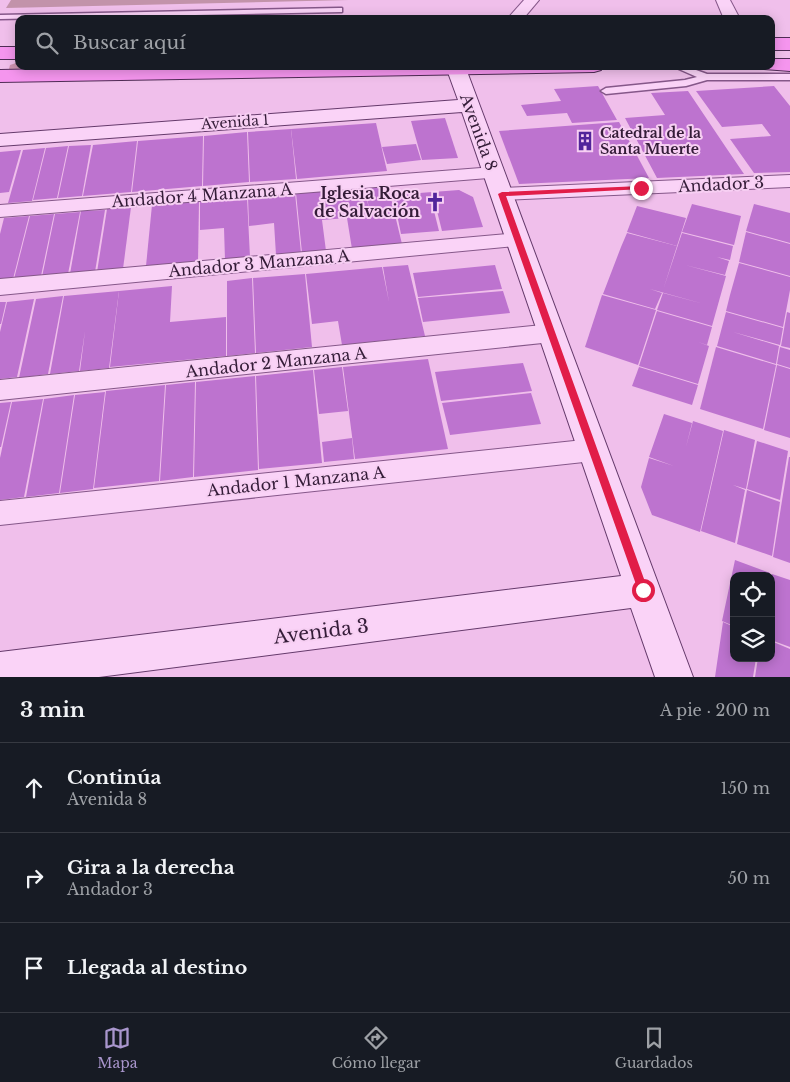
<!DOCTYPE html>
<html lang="es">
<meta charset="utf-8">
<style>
body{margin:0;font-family:"Libre Baskerville",serif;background:#242831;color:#f1f3f6}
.controls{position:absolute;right:15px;bottom:15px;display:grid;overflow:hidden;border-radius:10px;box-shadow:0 2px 12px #0003}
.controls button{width:45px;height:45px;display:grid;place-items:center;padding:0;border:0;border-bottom:1px solid #363941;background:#171b24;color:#f1f3f6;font:25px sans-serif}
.stop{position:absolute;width:15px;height:15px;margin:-11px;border:4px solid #e11d48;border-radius:50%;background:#fff}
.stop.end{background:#e11d48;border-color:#fff;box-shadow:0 1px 5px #0008}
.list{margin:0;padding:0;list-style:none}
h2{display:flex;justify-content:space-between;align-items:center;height:65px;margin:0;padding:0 20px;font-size:21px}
h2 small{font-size:16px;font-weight:400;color:#9ea1a6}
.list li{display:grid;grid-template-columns:32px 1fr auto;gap:15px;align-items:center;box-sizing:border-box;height:90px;padding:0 20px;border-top:1px solid #363941}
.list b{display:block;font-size:19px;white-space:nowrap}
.list p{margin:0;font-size:16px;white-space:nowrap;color:#9ea1a6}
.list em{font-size:16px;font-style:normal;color:#9ea1a6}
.icon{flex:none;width:28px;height:28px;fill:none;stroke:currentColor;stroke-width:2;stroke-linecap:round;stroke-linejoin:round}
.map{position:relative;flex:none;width:790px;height:677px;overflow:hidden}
.search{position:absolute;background:#171b24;box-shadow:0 2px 12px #0003;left:15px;right:15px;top:15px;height:55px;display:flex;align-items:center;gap:12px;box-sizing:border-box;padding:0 18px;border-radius:10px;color:#9ea1a6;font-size:19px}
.sheet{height:335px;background:#171b24}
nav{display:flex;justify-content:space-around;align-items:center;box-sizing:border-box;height:70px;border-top:1px solid #363941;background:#171b24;font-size:14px;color:#9ea1a6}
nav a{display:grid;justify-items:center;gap:2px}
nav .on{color:#a996cd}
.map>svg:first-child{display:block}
.green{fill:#ce93b0}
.cemetery{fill:#c293aa}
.building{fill:#bd73cf}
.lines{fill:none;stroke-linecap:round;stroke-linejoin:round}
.lane-casing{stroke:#855789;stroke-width:3}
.street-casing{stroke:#855789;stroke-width:2}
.secondary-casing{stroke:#653a6b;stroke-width:2}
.primary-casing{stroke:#502c56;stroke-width:2}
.lane{fill:#fad3f7;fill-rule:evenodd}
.street{fill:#fad3f7;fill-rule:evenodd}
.secondary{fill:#fad3f7;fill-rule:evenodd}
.primary{fill:#f595ee;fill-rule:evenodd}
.route{fill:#e11d48}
.labels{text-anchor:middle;stroke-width:4;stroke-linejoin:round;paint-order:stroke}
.far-street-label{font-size:14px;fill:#341c38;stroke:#f7cff3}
.far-poi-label{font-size:14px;font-weight:bold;fill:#341c38;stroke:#f7cff3;text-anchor:start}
.street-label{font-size:16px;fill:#341c38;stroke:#f7cff3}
.poi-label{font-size:16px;font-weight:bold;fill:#341c38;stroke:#f7cff3;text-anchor:end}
.near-street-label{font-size:19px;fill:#341c38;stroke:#f7cff3}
</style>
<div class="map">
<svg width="790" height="677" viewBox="0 0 790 677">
<rect width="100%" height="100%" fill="#f0bfeb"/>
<polygon class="green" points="19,62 19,66 141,66 9,69 10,65"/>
<polygon class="cemetery" points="11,0 349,0 6,8"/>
<g class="building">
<polygon points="598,86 617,120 572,123 567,113 527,116 521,105 561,101 554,89"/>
<polygon points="774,86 790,106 790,172 754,173 730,139 771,136 762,124 722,127 696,91"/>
<polygon points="688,91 727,149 744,174 657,178 625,118 665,115 651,93"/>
<polygon points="445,118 458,158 422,160 411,121"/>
<polygon points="619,122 649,178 519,184 499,131"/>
<polygon points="376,123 387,171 297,179 291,129"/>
<polygon points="291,129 296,179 250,182 248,132"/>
<polygon points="247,132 249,182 203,186 204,136"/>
<polygon points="203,136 202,186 132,192 138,141"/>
<polygon points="137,141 131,192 83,196 93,145"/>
<polygon points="416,144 421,160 387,164 382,147"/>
<polygon points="91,145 82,196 58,198 69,146"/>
<polygon points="68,146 57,198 33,200 46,148"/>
<polygon points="45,148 32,201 8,203 23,150"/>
<polygon points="21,150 9,192 0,193 0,152"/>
<polygon points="388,186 402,244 352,249 347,218 322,220 326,251 302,253 296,193 365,188 369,210 366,188"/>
<polygon points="459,190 473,197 483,227 442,231 437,211 434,211 439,231 401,234 393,195"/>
<polygon points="295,193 301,253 276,255 274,223 249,226 248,197"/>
<polygon points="247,197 250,257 225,260 224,228 200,230 200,201"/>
<polygon points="199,201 198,262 146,266 152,205"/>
<polygon points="692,204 741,216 734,245 682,232"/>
<polygon points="754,204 790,213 790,243 746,231"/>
<polygon points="637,206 686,218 677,246 627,232"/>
<polygon points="131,207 123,269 97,272 107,209"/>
<polygon points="105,210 95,272 70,274 81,211"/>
<polygon points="80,212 68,274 42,277 55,214"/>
<polygon points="54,214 41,276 14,279 30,216"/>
<polygon points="29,216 13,279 0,281 0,234 4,218"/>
<polygon points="746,232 790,244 790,276 739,262"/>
<polygon points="627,233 677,246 664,287 682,233 733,246 730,260 717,257 729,261 725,275 685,265 726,276 712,326 657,310 663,293 704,304 650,289 662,293 655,309 603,294 621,247 634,251 621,247"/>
<polygon points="739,263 790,277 790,290 783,327 726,311 730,295 736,296 730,295"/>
<polygon points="408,265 425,336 397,339 392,310 397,339 342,345 338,321 312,324 306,274 382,267 389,302 383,267"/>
<polygon points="495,265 502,289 418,297 413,273"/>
<polygon points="305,274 312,347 256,353 253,278"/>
<polygon points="252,278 255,353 227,356 227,281"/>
<polygon points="172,286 170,322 226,317 226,356 110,367 119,291"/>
<polygon points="119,291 109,368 80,371 85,331 79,371 50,374 64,296"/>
<polygon points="503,291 510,313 423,322 418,298"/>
<polygon points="602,295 656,310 638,365 585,347"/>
<polygon points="63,296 48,374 19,378 36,299"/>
<polygon points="34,299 17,377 0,379 0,332 7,302"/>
<polygon points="0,302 6,302 1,324 0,324"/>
<polygon points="657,311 712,327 707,345 698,342 709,346 698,384 639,366"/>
<polygon points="726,312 783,328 780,345 733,332 779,346 776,364 717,346"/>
<polygon points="787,312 790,313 790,348 781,346"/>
<polygon points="716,347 776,365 763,429 700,409"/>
<polygon points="780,347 790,350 790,368 777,364"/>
<polygon points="428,359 448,449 355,459 343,367"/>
<polygon points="523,363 532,391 441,401 435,372"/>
<polygon points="777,365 790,369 790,438 764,430"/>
<polygon points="342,367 348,411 319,414 314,370"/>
<polygon points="639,367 698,385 692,405 632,386"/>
<polygon points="313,370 322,463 259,469 256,376"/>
<polygon points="255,376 258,470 194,477 196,382"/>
<polygon points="195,382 193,477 160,481 166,385"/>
<polygon points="165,385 159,481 94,488 106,391"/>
<polygon points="105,392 93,489 60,493 75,395"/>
<polygon points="531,393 541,424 450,435 442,403"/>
<polygon points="74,395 59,493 26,497 44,399"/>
<polygon points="43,399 24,497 0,500 0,458 12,402"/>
<polygon points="11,402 1,447 0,447 0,403"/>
<polygon points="664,414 692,423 686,447 693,421 723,431 700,532 652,515 641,487 649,458 674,466 649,457"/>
<polygon points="724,430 755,440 746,489 733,485 745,490 735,543 701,531"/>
<polygon points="352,438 354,459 324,462 322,442"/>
<polygon points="757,441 788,451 780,500 747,489"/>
<polygon points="789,457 790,457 790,563 773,557"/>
<polygon points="747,490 780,502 772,556 737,544"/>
<polygon points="735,560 770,573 770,576 734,576 734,626 722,621"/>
<polygon points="772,574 790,580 790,647 771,640"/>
<polygon points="723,622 734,627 734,658 756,658 753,677 715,677"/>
<polygon points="771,641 790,649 790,677 755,677 758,658 771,658"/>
</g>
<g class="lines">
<defs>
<g id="lane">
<polygon points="339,8 342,8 342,12 0,19 0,15"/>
<polygon points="672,66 685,66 707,74 790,74 790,80 707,80 686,86 606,94 601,91 606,88 685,80 697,77"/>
</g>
<g id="street">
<polygon points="524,0 539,0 523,19 507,19"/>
<polygon points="716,0 730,0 740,19 724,19"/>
<polygon points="494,167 501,169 504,173 501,177 0,217 0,205"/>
<polygon points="790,175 790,187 502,200 495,198 492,194 495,190 502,188"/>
<polygon points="518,233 525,235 529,240 525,245 0,295 0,279"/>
<polygon points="552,324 560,327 564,333 560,339 552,342 0,400 0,380"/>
<polygon points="593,439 602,442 606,450 602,458 593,461 0,525 0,501"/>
</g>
<polygon id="secondary" points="465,66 693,677 655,677 631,608 99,677 0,677 0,652 621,576 462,112 0,146 0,134 458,100 446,67"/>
<g id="primary">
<rect x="771" y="38" width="19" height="12"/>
<rect x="0" y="47" width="19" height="12"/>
<polygon points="771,59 790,59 790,71 764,69 762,66 771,66"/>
<polygon points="198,66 603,66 601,70 594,72 0,82 0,70"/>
</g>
</defs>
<use href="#lane" class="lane-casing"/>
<use href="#street" class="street-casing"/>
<use href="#secondary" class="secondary-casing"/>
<use href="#primary" class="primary-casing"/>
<use href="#lane" class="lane"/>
<use href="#street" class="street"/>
<use href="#secondary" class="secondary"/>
<use href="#primary" class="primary"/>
</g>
<polygon class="route" points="641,186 644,188 643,189 506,196 648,590 643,595 638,590 498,194 502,192"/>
<defs>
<symbol id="building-bare" viewBox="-9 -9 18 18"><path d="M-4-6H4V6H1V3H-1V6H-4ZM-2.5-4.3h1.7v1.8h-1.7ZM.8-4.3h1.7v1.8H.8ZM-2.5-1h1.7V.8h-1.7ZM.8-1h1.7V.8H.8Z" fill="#51249b" stroke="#f7cff3" stroke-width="2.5" paint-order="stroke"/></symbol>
<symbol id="church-bare" viewBox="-9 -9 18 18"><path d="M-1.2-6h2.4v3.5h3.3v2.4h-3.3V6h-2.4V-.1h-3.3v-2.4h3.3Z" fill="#51249b" stroke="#f7cff3" stroke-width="2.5" paint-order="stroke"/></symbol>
</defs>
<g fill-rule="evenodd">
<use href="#building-bare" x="571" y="127" width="28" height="28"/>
<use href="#church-bare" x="421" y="188" width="28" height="28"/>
</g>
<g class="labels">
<g class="far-street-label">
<text transform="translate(235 122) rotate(-4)" y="5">Avenida 1</text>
</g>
<g class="far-poi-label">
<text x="600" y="138">Catedral de la<tspan x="600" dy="16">Santa Muerte</tspan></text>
</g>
<g class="street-label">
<text transform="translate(479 132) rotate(70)" y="6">Avenida 8</text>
<text transform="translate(721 184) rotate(-3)" y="6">Andador 3</text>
<text transform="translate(202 195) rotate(-4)" y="6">Andador 4 Manzana A</text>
<text transform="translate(259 263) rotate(-5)" y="6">Andador 3 Manzana A</text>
<text transform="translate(276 362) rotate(-6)" y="6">Andador 2 Manzana A</text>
<text transform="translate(296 481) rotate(-6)" y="6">Andador 1 Manzana A</text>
</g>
<g class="poi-label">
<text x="420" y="199">Iglesia Roca<tspan x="420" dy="18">de Salvación</tspan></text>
</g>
<g class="near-street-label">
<text transform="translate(321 631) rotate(-7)" y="7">Avenida 3</text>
</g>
</g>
</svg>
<div class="controls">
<button><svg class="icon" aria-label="locate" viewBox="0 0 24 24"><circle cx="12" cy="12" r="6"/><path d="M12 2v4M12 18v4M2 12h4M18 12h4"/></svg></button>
<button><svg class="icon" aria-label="layers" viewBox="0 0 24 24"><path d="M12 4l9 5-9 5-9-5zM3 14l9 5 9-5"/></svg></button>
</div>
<div class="stop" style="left:643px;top:590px"></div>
<div class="stop end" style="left:641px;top:188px"></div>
<div class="search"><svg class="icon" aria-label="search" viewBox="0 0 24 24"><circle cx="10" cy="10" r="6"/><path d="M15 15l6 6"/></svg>Buscar aquí</div>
</div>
<section class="sheet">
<h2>3 min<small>A pie · 200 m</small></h2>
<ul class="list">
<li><svg class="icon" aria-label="ahead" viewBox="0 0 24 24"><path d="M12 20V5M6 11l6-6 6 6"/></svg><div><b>Continúa</b><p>Avenida 8</p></div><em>150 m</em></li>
<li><svg class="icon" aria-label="right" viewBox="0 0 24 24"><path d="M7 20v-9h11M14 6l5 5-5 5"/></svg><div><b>Gira a la derecha</b><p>Andador 3</p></div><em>50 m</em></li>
<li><svg class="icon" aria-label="arrive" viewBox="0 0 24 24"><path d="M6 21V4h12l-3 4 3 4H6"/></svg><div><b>Llegada al destino</b></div></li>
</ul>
</section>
<nav>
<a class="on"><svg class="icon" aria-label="map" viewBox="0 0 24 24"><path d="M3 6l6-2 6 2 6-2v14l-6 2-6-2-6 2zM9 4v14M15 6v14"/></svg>Mapa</a>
<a><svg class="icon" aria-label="directions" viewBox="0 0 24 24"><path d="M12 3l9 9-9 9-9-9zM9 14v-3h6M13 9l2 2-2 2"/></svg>Cómo llegar</a>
<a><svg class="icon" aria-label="saved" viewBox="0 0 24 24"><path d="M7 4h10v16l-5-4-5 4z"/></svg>Guardados</a>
</nav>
